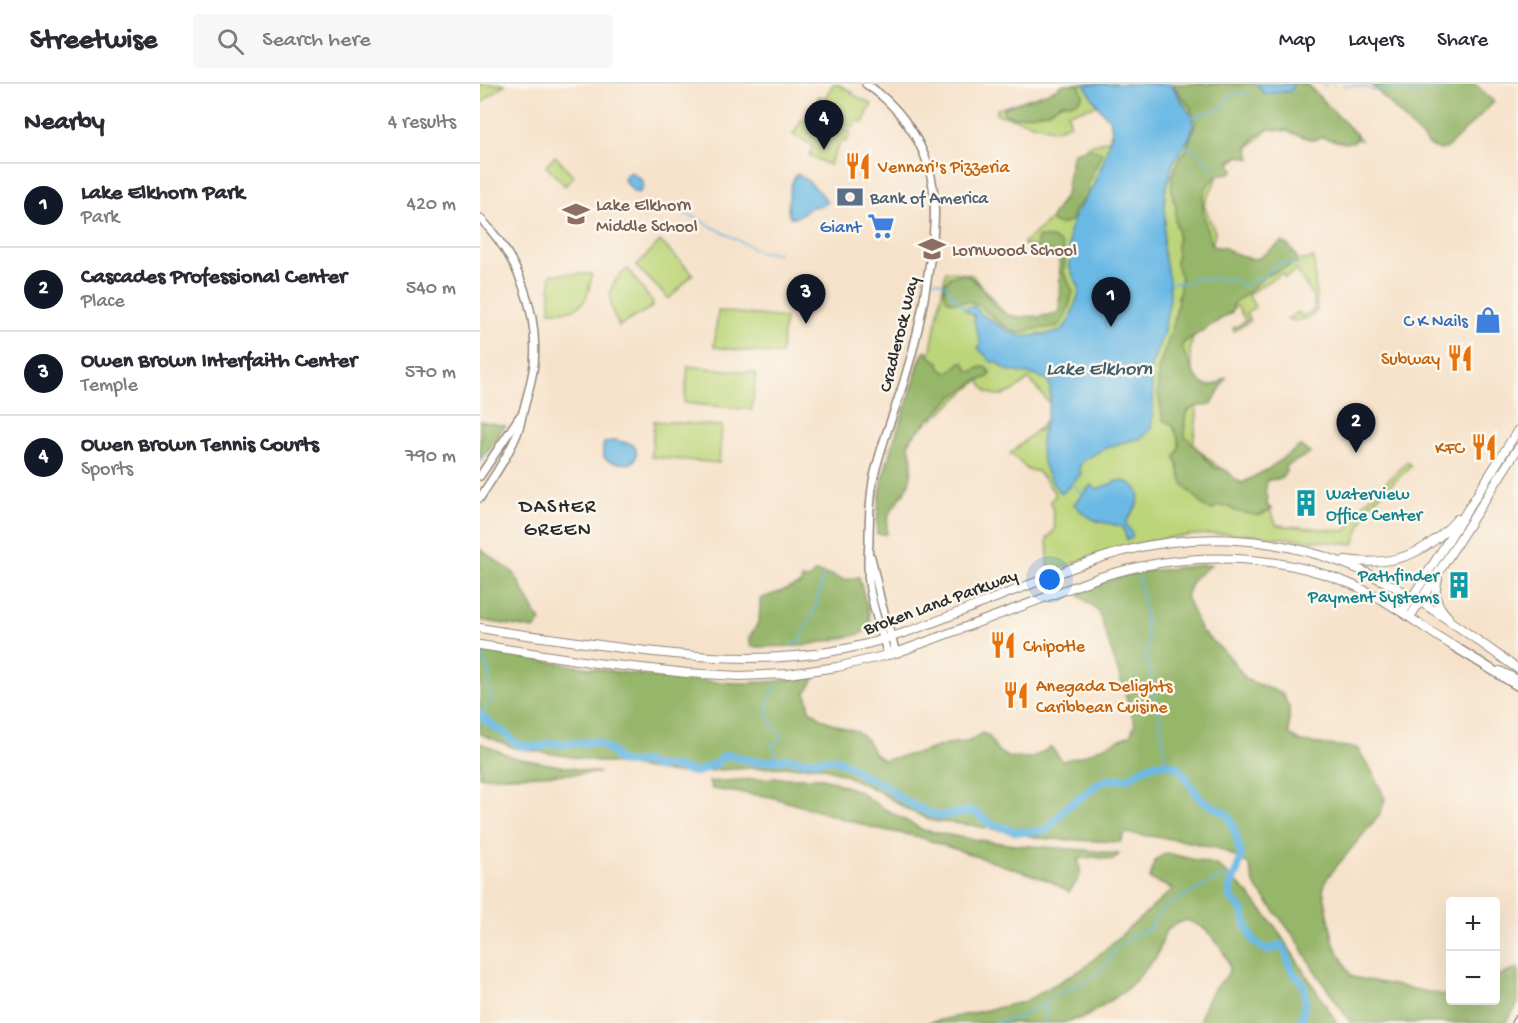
<!DOCTYPE html>
<meta charset="utf-8">
<style>
body{margin:0;font-family:"Gochi Hand",sans-serif;background:#f7f7f7;color:#2b2b33}
.controls{position:absolute;right:18px;bottom:18px;display:grid;overflow:hidden;border-radius:6px;box-shadow:0 6px 24px #0002}
.controls button{width:54px;height:54px;display:grid;place-items:center;padding:0;border:0;border-bottom:2px solid #e1e1e2;background:#fff;color:#2b2b33;font:30px sans-serif}
.you{position:absolute;left:570px;top:496px;width:21px;height:21px;margin:-15px;border:4px solid #fff;border-radius:50%;background:#1a73e8;box-shadow:0 0 0 9px #1a73e833}
.badge{display:grid;place-items:center;width:39px;height:39px;border-radius:50%;background:#111827;color:#fff;font-size:20px;font-weight:700}
.pin{position:absolute;translate:-50% -50px;filter:drop-shadow(0 2px 3px #0008)}
.pin::after{content:'';position:absolute;top:32px;width:21px;height:18px;background:inherit;clip-path:polygon(0 0,100% 0,50% 100%)}
.list{margin:0;padding:0;list-style:none}
h2{display:flex;justify-content:space-between;align-items:center;height:78px;margin:0;padding:0 24px;font-size:26px}
h2 small{font-size:20px;font-weight:400;color:#7c7c81}
.list li{display:grid;grid-template-columns:39px 1fr auto;gap:18px;align-items:center;box-sizing:border-box;height:84px;padding:0 24px;border-top:2px solid #e1e1e2}
.list b{display:block;font-size:22px;white-space:nowrap}
.list p{margin:0;font-size:20px;white-space:nowrap;color:#7c7c81}
.list em{font-size:20px;font-style:normal;color:#7c7c81}
.icon{flex:none;width:33px;height:33px;fill:none;stroke:currentColor;stroke-width:2;stroke-linecap:round;stroke-linejoin:round}
.map{position:relative;flex:none;width:1038px;height:939px;overflow:hidden}
header{display:flex;align-items:center;gap:36px;box-sizing:border-box;height:84px;padding:0 30px;background:#fff;border-bottom:2px solid #e1e1e2}
header strong{font-size:28px}
nav{display:flex;gap:33px;margin-inline-start:auto;font-size:21px}
.search{width:420px;height:54px;background:#f7f7f7;display:flex;align-items:center;gap:15px;box-sizing:border-box;padding:0 21px;border-radius:6px;color:#7c7c81;font-size:22px}
main{display:flex}
aside{flex:1;background:#fff}
.map>svg:first-child{display:block}
.green{fill:#bdd57a;stroke:#748052;stroke-width:1.5}
.forest{fill:#96b66a;stroke:#60704a;stroke-width:1.5}
.water{fill:#6bb9e5;stroke:#4b7288;stroke-width:1.5}
.lines{fill:none;stroke-linecap:round;stroke-linejoin:round}
.stream{stroke:#6bb9e5;stroke-width:1.5}
.river{stroke:#6bb9e5;stroke-width:8}
.secondary-casing{stroke:#90867a;stroke-width:10}
.primary-casing{stroke:#90867a;stroke-width:10}
.highway-casing{stroke:#90867a;stroke-width:11}
.secondary{stroke:#fff;stroke-width:7}
.primary{stroke:#fff;stroke-width:8}
.highway{stroke:#fff;stroke-width:8}
.labels{text-anchor:middle;stroke-width:5;stroke-linejoin:round;paint-order:stroke}
.food-label{font-size:18px;fill:#c56008;stroke:#fbf7ec;text-anchor:start}
.service-label{font-size:18px;fill:#4e5e75;stroke:#fbf7ec;text-anchor:start}
.education-label{font-size:18px;fill:#785e54;stroke:#fbf7ec;text-anchor:start}
.shop-label{font-size:18px;fill:#366cbe;stroke:#fbf7ec;text-anchor:end}
.street-label{font-size:18px;fill:#2b2b2b;stroke:#fbf7ec}
.culture-label{font-size:18px;fill:#0d838f;stroke:#fbf7ec;text-anchor:start}
.water-label{font-size:20px;font-style:italic;fill:#415d6c;stroke:#fbf7ec}
.neighbourhood-label{font-size:20px;letter-spacing:1.5px;fill:#2b2b2b;stroke:#fbf7ec}
</style>
<header>
<strong>Streetwise</strong>
<div class="search"><svg class="icon" aria-label="search" viewBox="0 0 24 24"><circle cx="10" cy="10" r="6"/><path d="M15 15l6 6"/></svg>Search here</div>
<nav><a>Map</a><a>Layers</a><a>Share</a></nav>
</header>
<main>
<aside>
<h2>Nearby<small>4 results</small></h2>
<ul class="list">
<li><span class="badge">1</span><div><b>Lake Elkhorn Park</b><p>Park</p></div><em>420 m</em></li>
<li><span class="badge">2</span><div><b>Cascades Professional Center</b><p>Place</p></div><em>540 m</em></li>
<li><span class="badge">3</span><div><b>Owen Brown Interfaith Center</b><p>Temple</p></div><em>570 m</em></li>
<li><span class="badge">4</span><div><b>Owen Brown Tennis Courts</b><p>Sports</p></div><em>790 m</em></li>
</ul>
</aside>
<div class="map">
<svg width="1038" height="939" viewBox="0 0 1038 939">
<rect width="100%" height="100%" fill="#fbf7ec"/>
<filter id="ink" filterUnits="userSpaceOnUse"><feTurbulence type="fractalNoise" baseFrequency=".0167" numOctaves="2"/><feDisplacementMap in="SourceGraphic" scale="12" xChannelSelector="R" yChannelSelector="G"/><feConvolveMatrix kernelMatrix="1 2 1 2 8 2 1 2 1" color-interpolation-filters="sRGB"/></filter>
<filter id="wash" filterUnits="userSpaceOnUse"><feTurbulence type="fractalNoise" baseFrequency=".008" numOctaves="4" result="noise"/><feDisplacementMap in="SourceGraphic" scale="24" xChannelSelector="R" yChannelSelector="G"/><feGaussianBlur stdDeviation="1.35" result="paint"/><feColorMatrix in="noise" values="0 0 0 0 0 0 0 0 0 0 0 0 0 0 0 0 0 1.4 0 .05"/><feComposite in="paint" operator="in"/></filter>
<g filter="url(#wash)">
<rect width="100%" height="100%" fill="#f6e2ca"/>
<g class="green">
<polygon points="0,0 25,0 0,20"/>
<polygon points="353,0 357,0 373,8 372,10 392,20 383,39 377,36 373,44 353,34 354,31 334,22 339,12 345,14"/>
<path d="M596,0H827L881,56L789,45L739,90L724,121L735,148L732,162L767,178H811L834,174L837,227C831,235 816,239 807,235L819,228L822,233L834,226V215L817,186L805,194L802,189L768,210L775,223L766,229L770,237L754,247L753,244L766,237L757,222L714,247L710,267L717,331L713,361L761,402L775,394L797,441L866,447L886,417L927,378L931,382L888,422L874,460C847,458 820,455 792,453C773,451 753,449 733,450C676,451 623,468 569,488L567,455L575,445L571,416L576,411L563,393H562L557,387L548,386L537,375L530,370L559,344L558,347L561,345L563,339L576,327L549,295C537,305 524,317 508,308C504,305 501,300 499,296L453,335L449,331L434,323L451,265L466,187L492,191L533,239L582,230L581,171L570,165L544,161V158L582,126L607,62L631,55L630,50L635,48L627,19L588,29L590,40L575,46L516,30L517,25Z"/>
<polygon points="322,35 346,48 351,38 371,48 366,58 362,56 349,81 329,71 333,62 313,51"/>
<polygon points="75,72 94,92 85,102 66,82"/>
<polygon points="180,157 213,190 189,215 156,182"/>
<path d="M148,185L173,219L172,223L139,242C127,220 125,200 148,185Z"/>
<path d="M73,190H112C108,220 101,229 70,227V192Z"/>
<polygon points="238,227 305,234 301,271 234,263"/>
<polygon points="208,282 276,289 272,326 204,319"/>
<polygon points="174,337 242,342 239,379 171,373"/>
</g>
<g class="forest">
<polygon points="584,0 599,0 603,11 600,16 594,19 582,19 567,28 535,33 526,31 523,28 524,24 574,6"/>
<path d="M692,0H826L877,51L875,57L865,59L841,53L833,56L812,49L806,46L787,45L775,53L768,63L771,75L759,72L750,76L749,80L754,85L752,88C747,90 740,90 735,94C713,110 726,140 731,160L736,163H744L751,168L771,175L779,174L802,158L809,162L817,173L816,179L785,192L766,210L753,220L752,228L703,259L702,264C707,275 718,307 733,301C738,300 742,296 746,294L731,321C705,322 703,327 705,352C716,361 724,374 735,384C751,383 749,394 762,399L788,385L820,362L830,369L805,383L807,386L801,395L787,396L785,410L788,411L787,422L792,425L779,432L755,427L749,423L738,422L732,426C724,424 722,420 717,414C713,409 707,407 704,401C699,392 699,382 695,373C703,361 698,353 692,341L683,336L678,308V286L694,239L700,203L701,194L696,181L698,147L695,137L696,121L693,115L692,106V92L699,75L706,67L716,38L710,23Z"/>
<polygon points="891,0 995,0 1014,18 966,65 959,66 949,61"/>
<polygon points="609,64 622,68 608,100 608,112 595,125 591,136 585,140 576,140 573,138 571,134 586,110 592,72 594,68"/>
<path d="M559,153L572,154L582,161L585,173L584,189L593,207C590,219 587,233 578,242C570,245 560,244 551,246C548,247 545,249 542,249C529,250 510,230 500,222C488,213 475,221 469,217C464,213 464,205 465,199L470,193L484,190C505,199 508,222 526,230C539,236 548,230 559,233L580,228C578,211 581,194 579,176L569,168L557,166V156Z"/>
<path d="M446,267L449,269L450,273L459,278L460,284L464,288H470L481,278H484L488,286L491,288L501,283H505L511,289L508,293L497,297L472,313L434,351L428,360C434,374 433,395 425,407C414,424 405,428 407,450H397C396,394 416,353 433,301C437,291 437,274 446,267Z"/>
<polygon points="0,337 26,342 22,345 16,356 0,376"/>
<polygon points="0,465 34,489 56,530 61,537 54,545 0,536"/>
<path d="M721,481H731L713,495L706,512L721,547L749,572L767,596L802,609L809,623V650L821,658L877,664L893,689L905,715L900,730L847,794L843,806L854,860L872,893L970,912V916H1016V893L1038,884V920L1025,939H871L833,884L819,859L774,800L769,780L740,765L700,756L645,749L640,758L567,755L490,741L453,737L430,727L400,708L365,691L340,682L273,684L194,689L35,664L0,650V566C85,580 171,596 258,599C283,600 310,595 335,593L326,609L330,626L344,636L359,642L376,647L387,656L394,669L403,676L443,668L466,660L487,658L502,649L509,652L517,666L527,673L552,674L571,663L582,677L602,672L650,651L655,640L618,526L599,512L603,505L653,489Z"/>
<path d="M335,488L351,491L365,496L379,493L389,530L390,541L384,548L377,551L322,562L271,563L269,553C281,537 280,534 280,515L321,500L322,495L330,494Z"/>
<polygon points="0,659 35,674 120,689 0,693"/>
<path d="M291,694H343L378,707L401,723L443,746L484,754L535,761L605,766L639,770L633,776L614,773L598,775C603,792 599,795 589,808L570,797L439,753L394,744L291,713L232,705L229,698Z"/>
<path d="M686,769L737,781L767,808L794,841L857,939H720C722,923 727,914 737,902C740,898 745,895 747,891C756,878 731,849 720,842C716,840 711,838 707,836L696,840L685,848L677,872L655,897L642,909L605,933L582,939H446L544,918L604,884L693,805L670,795L674,777Z"/>
</g>
<g class="water">
<path d="M604,0H691L711,31L713,39L712,46L710,53L693,79L685,109V137L683,164L689,196L690,214L683,251L672,279L670,291L673,307V329L671,345L662,354L641,359L625,364L604,376L599,383L601,390L582,410C566,395 558,372 562,350C566,333 573,317 569,299L567,296L558,292L527,286L516,277L513,279L498,264L501,261L494,236L495,232L485,226L484,225L494,222L501,230L528,247L542,253L574,249L581,247L589,237L599,209V203L590,185L589,148L596,129L611,106L624,76L632,47L630,36L618,22Z"/>
<path d="M777,0H813C812,11 808,7 799,8C795,8 790,10 785,11Z"/>
<polygon points="150,88 156,91 163,98 163,104 159,109 154,108 144,96 146,91"/>
<path d="M317,90C326,94 345,111 347,119C340,125 340,121 332,123C325,126 321,133 313,134L309,132C307,120 309,99 317,90Z"/>
<path d="M135,356L154,361C158,368 157,377 149,380C133,378 118,380 124,359Z"/>
<path d="M638,397C651,397 662,404 658,418C656,427 648,431 646,440L652,449V454L647,456L643,444L640,442L617,437L605,431L594,420L611,401L617,405Z"/>
</g>
<g class="lines">
<g class="stream">
<polyline points="843,0 845,2 847,0"/>
<polyline points="853,0 854,0"/>
<path d="M863,0L866,2L870,1L884,3L895,7L899,5L911,7L920,6L937,10L940,8L942,1L949,7C959,3 968,8 977,0"/>
<path d="M710,33C719,31 730,29 738,25C754,16 745,5 770,9"/>
<polyline points="703,63 710,63 716,67"/>
<polyline points="718,68 733,84"/>
<polyline points="168,122 212,132 280,168 299,169"/>
<polyline points="436,195 443,195"/>
<path d="M451,196C475,198 470,216 486,225"/>
<polyline points="689,200 699,198 707,200 715,193 726,196 735,194 744,196 753,194 759,200 765,201 774,195 780,195 786,191 794,182 801,179 823,181"/>
<polyline points="0,376 5,368"/>
<polyline points="591,399 603,410"/>
<polyline points="659,493 665,526 665,536 668,562 665,573 670,584 673,607 678,620 686,680"/>
<polyline points="310,562 319,558 327,542 336,522 344,491"/>
<path d="M2,570L10,592L9,606L12,614L11,619C2,622 4,624 4,633"/>
<path d="M295,601C295,608 292,609 289,615C284,624 290,640 297,647H300L301,654L293,659C293,667 295,672 301,677"/>
<polyline points="515,939 543,932 550,925 558,924 587,905 604,898 622,886 636,864 656,850 669,845 678,830 688,821 733,797 749,791 756,791"/>
<polyline points="565,939 566,920"/>
</g>
<path class="river" d="M0,631L18,646L24,648L34,658L42,662L60,663L70,659L82,660L116,658L125,663L132,668L139,677L144,679L165,678L175,683L192,682L212,688H217L237,679L244,672L247,671L277,678L310,675L323,677L355,675L368,681L384,692L407,703L425,717L451,730L462,732L492,727L499,731L511,740L534,747L543,748L561,747L568,745L585,725L618,700L627,696L649,694L659,687L674,680H689L697,683L704,691L720,715L745,729L750,734L758,758L761,772L757,787L750,802V813L763,827L767,844L773,856L783,864L788,866L800,861C808,867 807,878 812,886C814,892 821,895 823,901C828,913 823,928 821,939"/>
</g>
</g>
<g filter="url(#ink)">
<g class="lines">
<defs>
<g id="secondary">
<path d="M386,0C424,25 451,68 454,113C456,139 452,165 448,190C443,226 435,262 424,297C414,330 400,362 393,397C390,416 389,436 389,456C388,473 387,489 390,506C394,528 402,550 408,571"/>
<path d="M0,134C37,172 59,226 54,280C52,297 47,312 43,328C41,336 40,343 37,350C28,373 13,393 0,414"/>
<polyline points="0,392 40,332"/>
<polyline points="391,473 401,518 416,569"/>
</g>
<g id="primary">
<path d="M865,476C913,483 945,471 977,435"/>
<path d="M958,495C953,510 956,521 968,533"/>
<polyline points="923,528 1038,346"/>
<polyline points="930,533 1038,364"/>
<path d="M0,544C32,550 65,553 98,558C182,570 270,582 354,567C420,556 479,527 541,504C575,491 609,476 644,467C743,441 842,459 929,511C967,533 1002,560 1038,585"/>
<path d="M0,561L116,579L207,589L259,592L308,590L357,583L416,569L620,493C708,465 808,467 892,510C922,526 948,548 977,564"/>
<polyline points="1020,587 1038,596"/>
</g>
<g id="highway">
<polyline points="972,561 1038,602"/>
<polyline points="1036,939 1038,936"/>
</g>
</defs>
<use href="#secondary" class="secondary-casing"/>
<use href="#primary" class="primary-casing"/>
<use href="#highway" class="highway-casing"/>
<use href="#secondary" class="secondary"/>
<use href="#primary" class="primary"/>
<use href="#highway" class="highway"/>
</g>
</g>
<defs>
<symbol id="restaurant-bare" viewBox="-9 -9 18 18"><path d="M-5-6h1v4h1v-4h1v4h1v-4h1v5L-1.5 .5V6h-2V.5L-5-1ZM5-6V6H3V1.5H1.5Q1.5-4 5-6Z" fill="#e8710a" stroke="#fbf7ec" stroke-width="2.5" paint-order="stroke"/></symbol>
<symbol id="bank-bare" viewBox="-9 -9 18 18"><path d="M-6-4H6V4H-6ZM0-2.3a2.3 2.3 0 1 0 0 4.6a2.3 2.3 0 1 0 0-4.6Z" fill="#5c6f8a" stroke="#fbf7ec" stroke-width="2.5" paint-order="stroke"/></symbol>
<symbol id="school-bare" viewBox="-9 -9 18 18"><path d="M0-5L7-2L0 1L-7-2ZM-4 1L0 2.5L4 1V4Q0 6-4 4Z" fill="#8d6e63" stroke="#fbf7ec" stroke-width="2.5" paint-order="stroke"/></symbol>
<symbol id="supermarket-bare" viewBox="-9 -9 18 18"><path d="M-6-5.5h2.5l.6 2H6L4.5 2H-2.5L-4.4-4H-6ZM-1.5 3.2a1.3 1.3 0 1 0 .1 0ZM3 3.2a1.3 1.3 0 1 0 .1 0Z" fill="#3f7fe0" stroke="#fbf7ec" stroke-width="2.5" paint-order="stroke"/></symbol>
<symbol id="shop-bare" viewBox="-9 -9 18 18"><path d="M-5-2.5h2.3a2.7 3.5 0 0 1 5.4 0H5L5.5 6h-11ZM-1.5-2.5h3a1.5 2.3 0 0 0-3 0Z" fill="#3f7fe0" stroke="#fbf7ec" stroke-width="2.5" paint-order="stroke"/></symbol>
<symbol id="building-bare" viewBox="-9 -9 18 18"><path d="M-4-6H4V6H1V3H-1V6H-4ZM-2.5-4.3h1.7v1.8h-1.7ZM.8-4.3h1.7v1.8H.8ZM-2.5-1h1.7V.8h-1.7ZM.8-1h1.7V.8H.8Z" fill="#0f9aa8" stroke="#fbf7ec" stroke-width="2.5" paint-order="stroke"/></symbol>
</defs>
<g fill-rule="evenodd">
<use href="#restaurant-bare" x="359" y="63" width="38" height="38"/>
<use href="#bank-bare" x="351" y="94" width="38" height="38"/>
<use href="#school-bare" x="77" y="111" width="38" height="38"/>
<use href="#supermarket-bare" x="382" y="123" width="38" height="38"/>
<use href="#school-bare" x="433" y="146" width="38" height="38"/>
<use href="#shop-bare" x="989" y="217" width="38" height="38"/>
<use href="#restaurant-bare" x="961" y="255" width="38" height="38"/>
<use href="#restaurant-bare" x="985" y="344" width="38" height="38"/>
<use href="#building-bare" x="807" y="400" width="38" height="38"/>
<use href="#building-bare" x="960" y="482" width="38" height="38"/>
<use href="#restaurant-bare" x="504" y="542" width="38" height="38"/>
<use href="#restaurant-bare" x="517" y="592" width="38" height="38"/>
</g>
<g class="labels">
<g class="food-label">
<text x="398" y="88">Vennari's Pizzeria</text>
<text x="960" y="280" text-anchor="end">Subway</text>
<text x="984" y="369" text-anchor="end">KFC</text>
<text x="543" y="567">Chipotle</text>
<text x="556" y="607">Anegada Delights<tspan x="556" dy="21">Caribbean Cuisine</tspan></text>
</g>
<g class="service-label">
<text x="390" y="119">Bank of America</text>
</g>
<g class="education-label">
<text x="116" y="126">Lake Elkhorn<tspan x="116" dy="21">Middle School</tspan></text>
<text x="472" y="171">Lornwood School</text>
</g>
<g class="shop-label">
<text x="381" y="148">Giant</text>
<text x="988" y="242">C K Nails</text>
</g>
<g class="street-label">
<text transform="translate(418 250) rotate(-76)" y="6">Cradlerock Way</text>
<text transform="translate(460 517) rotate(-20)" y="6">Broken Land Parkway</text>
</g>
<g class="culture-label">
<text x="846" y="415">Waterview<tspan x="846" dy="21">Office Center</tspan></text>
<text x="959" y="497" text-anchor="end">Pathfinder<tspan x="959" dy="21">Payment Systems</tspan></text>
</g>
<g class="water-label">
<text x="619" y="290">Lake Elkhorn</text>
</g>
<g class="neighbourhood-label">
<text x="78" y="428">DASHER<tspan x="78" dy="23">GREEN</tspan></text>
</g>
</g>
</svg>
<div class="controls">
<button>+</button>
<button>−</button>
</div>
<div class="you"></div>
<div class="pin badge" style="left:631px;top:243px">1</div>
<div class="pin badge" style="left:876px;top:369px">2</div>
<div class="pin badge" style="left:326px;top:240px">3</div>
<div class="pin badge" style="left:344px;top:66px">4</div>
</div>
</main>
